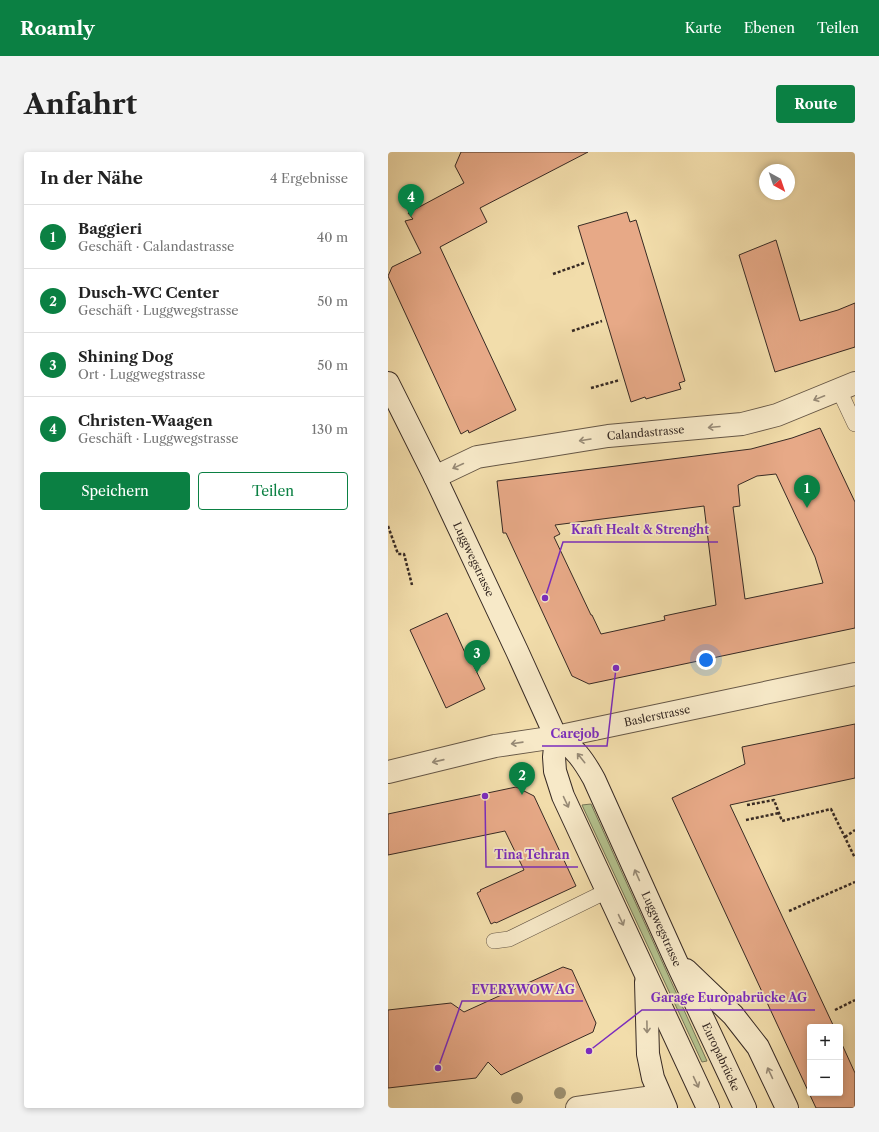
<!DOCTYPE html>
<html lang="de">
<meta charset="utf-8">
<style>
body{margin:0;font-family:"Libre Caslon Text",serif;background:#f2f2f2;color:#222}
.controls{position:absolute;right:12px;bottom:12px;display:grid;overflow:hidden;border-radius:4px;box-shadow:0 2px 6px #0003}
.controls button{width:36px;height:36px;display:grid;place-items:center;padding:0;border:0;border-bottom:1px solid #e0e0e0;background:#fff;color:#222;font:20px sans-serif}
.compass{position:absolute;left:371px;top:12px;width:36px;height:36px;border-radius:50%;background:#fff;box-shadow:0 2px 6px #0003;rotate:140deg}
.you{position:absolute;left:318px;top:508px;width:14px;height:14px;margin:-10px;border:3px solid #fff;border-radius:50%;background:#1a73e8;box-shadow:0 0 0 6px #1a73e833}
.badge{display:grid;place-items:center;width:26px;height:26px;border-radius:50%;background:#0b8043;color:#fff;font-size:13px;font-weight:700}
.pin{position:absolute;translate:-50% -33px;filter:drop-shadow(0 1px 2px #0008)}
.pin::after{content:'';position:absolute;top:21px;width:14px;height:12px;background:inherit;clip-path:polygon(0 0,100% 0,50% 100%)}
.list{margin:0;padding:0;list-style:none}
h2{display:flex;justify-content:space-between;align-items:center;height:52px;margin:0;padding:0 16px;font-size:17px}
h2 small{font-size:13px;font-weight:400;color:#767676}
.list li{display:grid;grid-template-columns:26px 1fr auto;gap:12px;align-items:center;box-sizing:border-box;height:64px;padding:0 16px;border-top:1px solid #e0e0e0}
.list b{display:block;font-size:15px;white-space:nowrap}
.list p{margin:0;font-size:13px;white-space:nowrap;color:#767676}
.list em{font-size:13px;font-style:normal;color:#767676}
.actions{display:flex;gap:8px;padding:12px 16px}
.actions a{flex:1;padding:9px 0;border:1px solid #0b8043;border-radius:4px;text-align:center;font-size:14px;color:#0b8043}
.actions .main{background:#0b8043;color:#fff}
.map{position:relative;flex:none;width:467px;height:956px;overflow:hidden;border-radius:4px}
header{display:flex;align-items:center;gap:24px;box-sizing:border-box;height:56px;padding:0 20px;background:#0b8043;color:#fff}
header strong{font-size:19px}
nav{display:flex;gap:22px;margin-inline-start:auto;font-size:14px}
.intro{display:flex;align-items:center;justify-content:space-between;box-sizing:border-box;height:96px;padding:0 24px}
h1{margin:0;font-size:28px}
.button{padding:10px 18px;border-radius:4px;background:#0b8043;color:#fff;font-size:14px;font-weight:700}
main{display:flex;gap:24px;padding:0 24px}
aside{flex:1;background:#fff;border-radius:4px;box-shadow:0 2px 6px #0003}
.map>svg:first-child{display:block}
.green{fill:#b4c28e;stroke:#767659}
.building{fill:#e7a987;stroke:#372a24;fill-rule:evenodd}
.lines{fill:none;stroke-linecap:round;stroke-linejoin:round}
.lane-casing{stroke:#665746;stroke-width:16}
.street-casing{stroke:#665746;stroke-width:24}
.secondary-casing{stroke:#372a24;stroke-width:24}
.path{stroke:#372a24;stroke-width:2.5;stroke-dasharray:3 2;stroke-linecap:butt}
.lane{stroke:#f7e9c8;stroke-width:15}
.street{stroke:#f7e9c8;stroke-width:22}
.secondary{stroke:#f7e9c8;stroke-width:22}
.tree{fill:#9c8f6f}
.oneway{stroke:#978a76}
.labels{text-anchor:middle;stroke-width:3.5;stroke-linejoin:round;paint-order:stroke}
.street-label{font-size:11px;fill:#372a24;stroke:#f7e9c8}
.leader{fill:none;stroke:#7b2cbf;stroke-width:1.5}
.callout-dot{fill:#7b2cbf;stroke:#f7e9c8;stroke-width:1.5}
.callout-label{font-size:12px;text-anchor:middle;font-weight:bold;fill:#7b2cbf;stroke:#f7e9c8;stroke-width:3.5;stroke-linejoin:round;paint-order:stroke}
</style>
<header>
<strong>Roamly</strong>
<nav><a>Karte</a><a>Ebenen</a><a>Teilen</a></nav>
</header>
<div class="intro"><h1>Anfahrt</h1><a class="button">Route</a></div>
<main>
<aside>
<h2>In der Nähe<small>4 Ergebnisse</small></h2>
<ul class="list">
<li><span class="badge">1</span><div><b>Baggieri</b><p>Geschäft · Calandastrasse</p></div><em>40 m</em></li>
<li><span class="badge">2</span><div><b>Dusch-WC Center</b><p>Geschäft · Luggwegstrasse</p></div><em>50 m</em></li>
<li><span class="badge">3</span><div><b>Shining Dog</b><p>Ort · Luggwegstrasse</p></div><em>50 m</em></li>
<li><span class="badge">4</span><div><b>Christen-Waagen</b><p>Geschäft · Luggwegstrasse</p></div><em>130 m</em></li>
</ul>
<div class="actions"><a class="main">Speichern</a><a>Teilen</a></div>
</aside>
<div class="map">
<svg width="467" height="956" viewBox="0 0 467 956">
<rect width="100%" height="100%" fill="#f2ddab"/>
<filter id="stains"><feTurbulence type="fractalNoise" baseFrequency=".005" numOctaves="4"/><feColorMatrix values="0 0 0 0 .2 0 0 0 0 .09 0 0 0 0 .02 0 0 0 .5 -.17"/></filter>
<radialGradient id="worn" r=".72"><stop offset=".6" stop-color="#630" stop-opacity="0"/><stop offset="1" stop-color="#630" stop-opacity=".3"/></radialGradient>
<polygon class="green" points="203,652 319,909 314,910 194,653"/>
<g class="building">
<polygon points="73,0 200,0 92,56 99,70 52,95 128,258 81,281 80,278 73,282 0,124 4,115 33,101 17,69 25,67 20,61 76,31 67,14"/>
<polygon points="239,60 242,70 248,68 297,229 291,231 293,237 258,247 257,245 243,250 190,74"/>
<polygon points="388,88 412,169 450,158 467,151 467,195 387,220 351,103"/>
<path d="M432,276L467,350V476L201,532L184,524L118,381H115L109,329L363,297L404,286ZM388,322L427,405L435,431L357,447L345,355L352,354L350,333L369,324ZM316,354L328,453L276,464L277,468L213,482L204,463H203L166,385L172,382L167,373Z"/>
<polygon points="59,461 78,503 80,502 97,537 58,556 22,478"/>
<polygon points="467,572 467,626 342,653 446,875 422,875 422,941 452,941 452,888 467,921 467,956 428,956 284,646 357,612 354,595"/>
<polygon points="128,635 146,644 188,734 108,771 107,770 103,772 89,741 93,739 92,738 136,718 117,679 0,703 0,662"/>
<polygon points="175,815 184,818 208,871 205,880 113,923 100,910 88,926 0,936 0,858 63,851 76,860"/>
</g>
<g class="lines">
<defs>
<g id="lane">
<polyline points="451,238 467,272"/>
<polyline points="106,789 121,787 219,739"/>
</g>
<g id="street">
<path id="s1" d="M47,325L89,305L220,284L354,272L389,263L467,231"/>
<path id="s2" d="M0,620L107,594L168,585L467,522"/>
<polyline points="189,956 272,944"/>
</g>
<g id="secondary">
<path id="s3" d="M0,231L47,325L129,499L168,585L166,605L167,619L175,644L320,956"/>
<path id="s4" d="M168,585C186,594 196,609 206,627L288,809L357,956"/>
<polyline points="298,818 345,863 370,895 399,956"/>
<polyline points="258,830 260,902 265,926 278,956"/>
</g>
</defs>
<use href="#lane" class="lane-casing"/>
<use href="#street" class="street-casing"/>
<use href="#secondary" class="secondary-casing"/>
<g class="path">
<polyline points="165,122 196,111"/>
<polyline points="184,179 214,169"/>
<polyline points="203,236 232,228"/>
<polyline points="0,374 10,402 16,402 24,433"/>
<polyline points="359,653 386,648 394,669 443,657 467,706"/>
<polyline points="358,668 391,661"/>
<polyline points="457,685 467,678"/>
<polyline points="401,759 467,730"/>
<polyline points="447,858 467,848"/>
</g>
<use href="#lane" class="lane"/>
<use href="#street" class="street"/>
<use href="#secondary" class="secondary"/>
</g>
<g class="tree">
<circle cx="172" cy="941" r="6"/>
<circle cx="129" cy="946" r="6"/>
</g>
<defs><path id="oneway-shaft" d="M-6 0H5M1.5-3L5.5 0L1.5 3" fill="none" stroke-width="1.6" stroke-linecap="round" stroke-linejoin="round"/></defs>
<g class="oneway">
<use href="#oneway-shaft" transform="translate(431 246) rotate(158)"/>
<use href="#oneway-shaft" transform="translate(326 275) rotate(175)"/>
<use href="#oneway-shaft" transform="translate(197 288) rotate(171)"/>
<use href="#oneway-shaft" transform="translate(70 314) rotate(155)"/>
<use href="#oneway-shaft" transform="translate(129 591) rotate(172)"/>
<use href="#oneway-shaft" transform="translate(193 606) rotate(-129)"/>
<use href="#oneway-shaft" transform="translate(50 609) rotate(167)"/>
<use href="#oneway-shaft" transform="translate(178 650) rotate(65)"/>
<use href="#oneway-shaft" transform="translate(249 723) rotate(-114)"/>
<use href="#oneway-shaft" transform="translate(233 768) rotate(65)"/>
<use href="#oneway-shaft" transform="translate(259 875) rotate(89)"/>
<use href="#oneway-shaft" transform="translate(382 921) rotate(-115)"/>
<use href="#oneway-shaft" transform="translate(308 930) rotate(65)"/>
</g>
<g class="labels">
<g class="street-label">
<text dy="4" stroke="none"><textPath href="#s1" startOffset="217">Calandastrasse</textPath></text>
<text dy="4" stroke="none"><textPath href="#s3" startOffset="196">Luggwegstrasse</textPath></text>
<text dy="4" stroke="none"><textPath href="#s2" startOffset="275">Baslerstrasse</textPath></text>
<text dy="4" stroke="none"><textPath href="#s4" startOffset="222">Luggwegstrasse</textPath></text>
<text dy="4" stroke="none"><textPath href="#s4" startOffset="363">Europabrücke</textPath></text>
</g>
</g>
<path class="leader" d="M157 446L175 390H330M228 516L219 594H154M97 644L98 715H190M50 916L74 849H195M201 899L254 858H427"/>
<g class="callout-dot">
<circle cx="157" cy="446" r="4"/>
<circle cx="228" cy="516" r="4"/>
<circle cx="97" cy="644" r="4"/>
<circle cx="50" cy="916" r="4"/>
<circle cx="201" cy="899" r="4"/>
</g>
<g class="callout-label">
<text x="252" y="382">Kraft Healt &amp; Strenght</text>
<text x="187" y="586">Carejob</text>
<text x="144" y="707">Tina Tehran</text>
<text x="135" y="842">EVERYWOW AG</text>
<text x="341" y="850">Garage Europabrücke AG</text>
</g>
<rect width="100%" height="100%" filter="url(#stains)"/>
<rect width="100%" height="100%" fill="url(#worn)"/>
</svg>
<div class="controls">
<button>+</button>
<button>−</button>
</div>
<svg class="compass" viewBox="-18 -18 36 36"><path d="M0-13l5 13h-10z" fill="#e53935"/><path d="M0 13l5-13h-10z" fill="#767676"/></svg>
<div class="you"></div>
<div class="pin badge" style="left:419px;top:356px">1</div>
<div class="pin badge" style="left:134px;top:643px">2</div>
<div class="pin badge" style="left:89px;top:521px">3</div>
<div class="pin badge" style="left:23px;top:65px">4</div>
</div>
</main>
